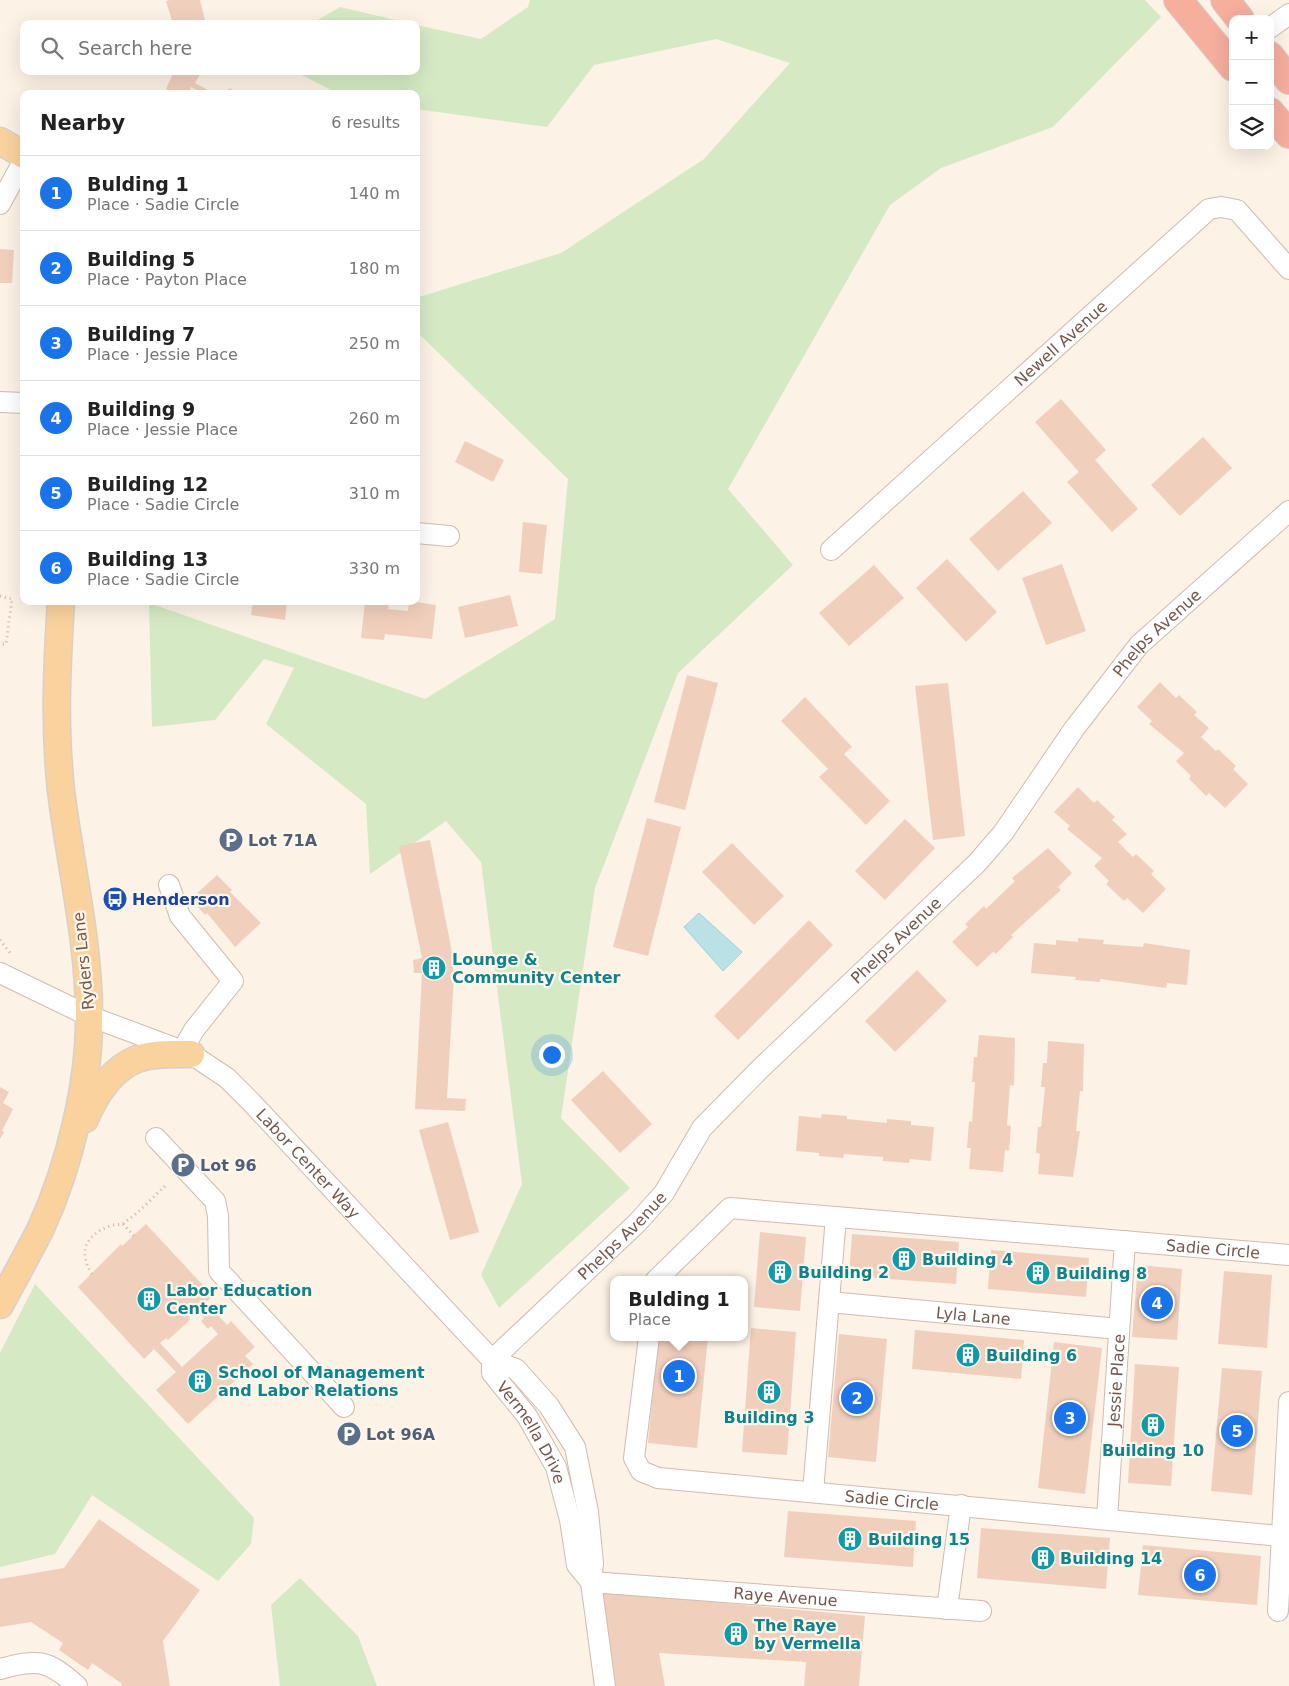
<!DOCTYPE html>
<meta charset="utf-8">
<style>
body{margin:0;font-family:"DejaVu Sans",sans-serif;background:#f6f6f6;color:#222}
.controls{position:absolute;right:15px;top:15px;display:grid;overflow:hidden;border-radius:10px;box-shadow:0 5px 20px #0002}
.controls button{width:45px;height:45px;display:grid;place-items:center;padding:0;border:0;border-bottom:1px solid #e0e0e0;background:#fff;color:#222;font:25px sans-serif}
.you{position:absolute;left:551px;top:1054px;width:18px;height:18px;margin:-12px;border:4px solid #fff;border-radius:50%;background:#1a73e8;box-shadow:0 0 0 8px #1a73e833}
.badge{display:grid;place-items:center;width:32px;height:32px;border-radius:50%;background:#1a73e8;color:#fff;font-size:16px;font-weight:700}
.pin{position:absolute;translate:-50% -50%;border:2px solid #fff;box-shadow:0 1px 5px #0006}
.popup{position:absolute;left:610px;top:1276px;width:138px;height:65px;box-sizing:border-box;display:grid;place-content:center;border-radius:10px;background:#fff;filter:drop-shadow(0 1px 4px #0005);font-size:16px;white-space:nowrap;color:#767676}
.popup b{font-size:19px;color:#222}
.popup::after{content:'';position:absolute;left:50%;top:100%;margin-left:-10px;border:10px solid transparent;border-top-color:#fff}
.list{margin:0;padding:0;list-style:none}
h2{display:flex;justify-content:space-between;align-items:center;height:65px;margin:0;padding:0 20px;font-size:21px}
h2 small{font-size:16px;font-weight:400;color:#767676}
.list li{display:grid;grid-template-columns:32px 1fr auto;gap:15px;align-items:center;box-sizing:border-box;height:75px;padding:0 20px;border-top:1px solid #e0e0e0}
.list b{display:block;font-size:19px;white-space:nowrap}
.list p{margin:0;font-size:16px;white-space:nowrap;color:#767676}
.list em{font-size:16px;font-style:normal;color:#767676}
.icon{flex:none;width:28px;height:28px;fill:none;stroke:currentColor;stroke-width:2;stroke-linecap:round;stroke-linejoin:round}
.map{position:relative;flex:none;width:1289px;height:1686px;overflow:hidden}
.search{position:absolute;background:#fff;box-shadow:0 5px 20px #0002;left:20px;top:20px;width:400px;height:55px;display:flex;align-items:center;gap:12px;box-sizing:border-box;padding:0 18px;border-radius:10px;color:#767676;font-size:19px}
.panel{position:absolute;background:#fff;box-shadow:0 5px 20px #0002;left:20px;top:90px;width:400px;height:515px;border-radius:10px}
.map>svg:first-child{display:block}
.green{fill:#d5eac4}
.water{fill:#bae2e6;stroke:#a0d2d7}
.building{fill:#f1cfbd;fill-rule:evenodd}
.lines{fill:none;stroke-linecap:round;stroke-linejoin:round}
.minor-casing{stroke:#d0bbae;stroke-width:22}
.major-casing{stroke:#d8d0cc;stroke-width:29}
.highway-casing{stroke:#d8d0cc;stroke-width:30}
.path{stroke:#d6b2a0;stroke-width:3;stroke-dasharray:1 4;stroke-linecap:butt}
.minor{stroke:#fff;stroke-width:20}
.major{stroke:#fad29e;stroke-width:26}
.highway{stroke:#f6ae9d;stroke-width:28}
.labels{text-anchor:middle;stroke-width:4.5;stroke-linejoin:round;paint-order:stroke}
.street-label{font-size:16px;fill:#75574a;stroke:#fff6eb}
.service-label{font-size:16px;font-weight:bold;fill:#4e5e75;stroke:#fff6eb;text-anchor:start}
.transit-label{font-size:16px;font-weight:bold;fill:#164399;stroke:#fff6eb;text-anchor:start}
.culture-label{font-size:16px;font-weight:bold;fill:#0d838f;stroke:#fff6eb;text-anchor:start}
</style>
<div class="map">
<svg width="1289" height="1686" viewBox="0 0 1289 1686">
<rect width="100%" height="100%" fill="#fcf2e5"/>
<g class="green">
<polygon points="530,0 1145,0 1161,17 1053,127 941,168 890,205 728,489 793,565 678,673 595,888 561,1118 630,1188 499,1308 481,1275 522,1184 481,862 446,821 370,874 366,804 266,724 294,668 264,659 215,720 152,727 149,603 425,699 555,619 568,479 416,331 416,298 561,253 704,159 790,63 716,39 594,65 547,127 416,109 416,94 339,94 294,71 416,71 416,25 481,39 528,7"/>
<polygon points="340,7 412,24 311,24"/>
<polygon points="35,1284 254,1518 251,1544 218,1581 92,1495 55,1554 0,1567 0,1353"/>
<polygon points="300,1578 358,1636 377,1686 280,1686 271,1605"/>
</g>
<polygon class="water" points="699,913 742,952 723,971 684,927"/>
<g class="building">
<polygon points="170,0 200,0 206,24 173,24 166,1"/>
<polygon points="174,71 202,71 195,83 215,94 204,94 191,87 188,94 175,94 166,89"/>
<polygon points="231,88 233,94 218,94"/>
<polygon points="0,249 14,250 12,283 0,283"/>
<polygon points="1061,399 1106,450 1095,460 1138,509 1112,532 1067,482 1079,472 1035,422"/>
<polygon points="1203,437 1232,468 1180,516 1151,485"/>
<polygon points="465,441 504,460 493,482 455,462"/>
<polygon points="1023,491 1052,523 998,571 969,539"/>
<polygon points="523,522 547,525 542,574 519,572"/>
<polygon points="947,559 997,612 966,642 916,588"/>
<polygon points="1062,564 1086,631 1046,645 1022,578"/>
<polygon points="874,565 904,598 849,646 819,613"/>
<polygon points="510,595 518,626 465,638 458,607"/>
<polygon points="253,601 287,601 285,620 251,615"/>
<polygon points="365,601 389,603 388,609 408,611 409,601 436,605 432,639 385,634 384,640 361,638"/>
<polygon points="687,675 718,683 685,810 654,802"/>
<polygon points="1160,682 1176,698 1179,695 1197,712 1194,715 1209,728 1201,737 1216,751 1218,749 1236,766 1233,769 1248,784 1225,808 1209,793 1206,796 1189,779 1191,776 1176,761 1184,753 1149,724 1152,721 1137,707"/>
<polygon points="948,683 965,836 933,840 915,686"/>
<polygon points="805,697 852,747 844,754 890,801 866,825 819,777 828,769 781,721"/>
<polygon points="1078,787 1094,803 1097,800 1115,817 1112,820 1127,834 1118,842 1133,857 1136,854 1154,871 1151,874 1166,889 1143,913 1127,898 1124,901 1106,884 1109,881 1094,866 1102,858 1067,829 1070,826 1054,812"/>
<polygon points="647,818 681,827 648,956 613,947"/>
<polygon points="905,819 935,848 885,900 855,871"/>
<polygon points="430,840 452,952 454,976 447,1098 466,1099 465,1111 415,1109 422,973 414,973 413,960 422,958 399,846"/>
<polygon points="732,843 784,896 754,925 702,872"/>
<polygon points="1048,848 1072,873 1058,887 1061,890 1011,935 1013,937 996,954 993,952 977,967 952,942 968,927 965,924 984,906 986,909 1015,881 1012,878"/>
<polygon points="217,875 232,890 230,892 261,923 235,947 207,913 205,915 191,899"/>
<polygon points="112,892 116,892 118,907 114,907"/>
<polygon points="809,920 833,945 738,1040 714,1016"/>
<polygon points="1078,938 1104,940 1103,944 1143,947 1144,943 1190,950 1187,985 1167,983 1166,988 1100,979 1100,982 1075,980 1076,977 1031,973 1034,943 1056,945 1056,940 1078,942"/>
<polygon points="917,970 947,1001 895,1052 865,1021"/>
<polygon points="979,1035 1015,1038 1014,1086 1010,1085 1007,1125 1011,1126 1009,1151 1005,1150 1003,1172 969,1169 971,1148 967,1148 969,1121 972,1122 975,1082 972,1082 974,1057 977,1057"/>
<polygon points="1048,1041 1084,1044 1083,1091 1080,1091 1076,1131 1080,1131 1073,1177 1038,1174 1040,1154 1036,1153 1038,1127 1041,1127 1045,1087 1041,1087 1043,1063 1047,1063"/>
<polygon points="603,1071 652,1124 620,1153 571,1100"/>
<polygon points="0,1087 9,1092 3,1103 13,1109 2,1131 4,1132 0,1139"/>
<polygon points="822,1114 847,1116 847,1119 887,1123 887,1119 911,1121 911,1125 934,1127 931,1161 910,1159 909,1163 883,1161 883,1157 844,1154 843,1158 819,1156 819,1153 796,1151 799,1116 821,1118"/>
<polygon points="448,1122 479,1232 450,1240 419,1130"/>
<path d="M146,1224L213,1296L206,1302L227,1325L231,1321L255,1347L245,1356L253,1364L188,1424L156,1390L176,1372L154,1349L144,1359L78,1287L121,1244L122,1246ZM197,1310L204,1318L201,1321L208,1329L211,1326L218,1334L182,1367L160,1343L166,1338L168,1340L190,1320L189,1318Z"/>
<polygon points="760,1232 806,1237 800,1311 754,1307"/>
<polygon points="852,1234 959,1242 956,1284 849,1276"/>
<polygon points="991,1250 1089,1258 1086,1297 988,1289"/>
<polygon points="1138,1265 1182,1269 1177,1340 1132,1337"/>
<polygon points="1224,1271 1272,1275 1267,1348 1218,1344"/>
<polygon points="751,1328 796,1332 787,1455 742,1452"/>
<polygon points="915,1330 1024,1340 1021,1379 912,1369"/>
<polygon points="839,1334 887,1339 876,1462 828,1457"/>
<polygon points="658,1337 708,1337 697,1448 648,1443"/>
<polygon points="1054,1342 1102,1348 1085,1494 1038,1488"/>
<polygon points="1135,1364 1179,1367 1171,1486 1128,1483"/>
<polygon points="1222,1368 1262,1371 1252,1495 1211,1491"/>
<polygon points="788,1511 916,1521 913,1567 784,1557"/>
<polygon points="99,1519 200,1590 163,1641 170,1686 122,1686 121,1683 92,1663 88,1670 59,1650 63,1643 31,1622 0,1627 0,1579 64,1568"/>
<polygon points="981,1528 1110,1538 1106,1589 977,1578"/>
<polygon points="1143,1545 1261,1556 1257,1605 1138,1595"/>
<polygon points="603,1592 865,1616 859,1686 804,1686 806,1662 659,1653 665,1686 616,1686"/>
</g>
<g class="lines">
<defs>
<g id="minor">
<polyline points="1270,28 1289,14"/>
<polyline points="0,204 24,160"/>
<polyline points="0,402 24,403"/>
<polyline points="416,533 449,536"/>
<path id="s1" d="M831,550L1209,209L1221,207L1237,210L1289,269"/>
<polyline points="169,885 180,916 233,981 194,1030 182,1051"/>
<path id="s2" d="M0,973L89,1016L191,1054L227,1078L252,1103L492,1360L516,1369L549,1406L575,1447L588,1512L593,1563L591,1582L605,1686"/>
<polyline points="156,1138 215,1201 218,1216 219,1271 344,1407"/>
<path id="s3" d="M656,1280L730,1208L1289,1255"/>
<path id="s4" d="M829,1302L1119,1329"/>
<path id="s5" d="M649,1337L634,1458L641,1471L658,1478L1280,1536"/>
<path id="s6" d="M492,1360L637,1223L664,1193L702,1128L760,1069L977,863L1003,833L1074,729L1139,645L1289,511"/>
<path id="s7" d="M492,1360V1373L527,1416L556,1467L570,1520L577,1565L591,1582"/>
<polyline points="813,1492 836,1217"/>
<path id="s8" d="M1107,1519L1125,1241"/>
<path id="s9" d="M591,1582L981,1611"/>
<polyline points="947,1609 961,1505"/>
<polyline points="1278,1611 1289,1402"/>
<path d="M0,1669C38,1659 47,1659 77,1686"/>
</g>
<g id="major">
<polyline points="0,141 24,155"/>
<path d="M85,1119C95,1095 111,1070 137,1059C153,1053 174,1054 191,1054"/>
<path d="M0,1305C13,1280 28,1254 41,1228C69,1167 90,1083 89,1015C89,940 70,865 61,790C54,726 57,665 61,601"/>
</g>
<g id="highway">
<polyline points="1178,0 1233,67"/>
<polyline points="1225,0 1240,19"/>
<polyline points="1270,56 1289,80"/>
<polyline points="1270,112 1289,134"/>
</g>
</defs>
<use href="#minor" class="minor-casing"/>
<use href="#major" class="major-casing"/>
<use href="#highway" class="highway-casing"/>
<g class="path">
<polyline points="0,596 12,599 6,644 0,644"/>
<polyline points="0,940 11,954"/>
<polyline points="123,1224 134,1236"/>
<path d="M92,1274C78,1252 85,1235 110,1226C115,1224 121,1226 125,1222C140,1212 153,1197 166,1185"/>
</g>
<use href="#minor" class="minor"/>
<use href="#major" class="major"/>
<use href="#highway" class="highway"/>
</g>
<defs>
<symbol id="parking-disc" viewBox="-11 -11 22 22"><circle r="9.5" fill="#5c6f8a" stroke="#fff6eb"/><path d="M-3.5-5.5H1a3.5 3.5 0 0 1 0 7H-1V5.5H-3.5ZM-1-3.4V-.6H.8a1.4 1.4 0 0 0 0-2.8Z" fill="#fff"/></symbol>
<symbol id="bus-disc" viewBox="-11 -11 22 22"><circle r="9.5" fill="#1a4fb4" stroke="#fff6eb"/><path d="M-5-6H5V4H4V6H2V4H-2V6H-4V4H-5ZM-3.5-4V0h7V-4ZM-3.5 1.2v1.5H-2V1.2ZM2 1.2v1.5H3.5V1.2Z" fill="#fff"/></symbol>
<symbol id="building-disc" viewBox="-11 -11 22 22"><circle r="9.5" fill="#0f9aa8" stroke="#fff6eb"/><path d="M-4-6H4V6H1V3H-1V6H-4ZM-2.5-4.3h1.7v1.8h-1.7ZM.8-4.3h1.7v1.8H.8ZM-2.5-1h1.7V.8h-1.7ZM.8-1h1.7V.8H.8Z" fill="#fff"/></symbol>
</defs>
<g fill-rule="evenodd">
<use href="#parking-disc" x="217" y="826" width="28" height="28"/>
<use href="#bus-disc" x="101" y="885" width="28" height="28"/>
<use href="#building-disc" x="420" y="954" width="28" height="28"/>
<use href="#parking-disc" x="169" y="1151" width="28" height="28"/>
<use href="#building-disc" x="890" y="1245" width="28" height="28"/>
<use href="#building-disc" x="766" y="1258" width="28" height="28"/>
<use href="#building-disc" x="1024" y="1259" width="28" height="28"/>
<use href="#building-disc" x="135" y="1285" width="28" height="28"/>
<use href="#building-disc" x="954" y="1341" width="28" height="28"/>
<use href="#building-disc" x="186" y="1367" width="28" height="28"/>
<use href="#building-disc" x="755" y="1378" width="28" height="28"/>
<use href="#building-disc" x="1139" y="1411" width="28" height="28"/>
<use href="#parking-disc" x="335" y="1420" width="28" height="28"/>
<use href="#building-disc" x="836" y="1525" width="28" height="28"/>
<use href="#building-disc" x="1029" y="1544" width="28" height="28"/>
<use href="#building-disc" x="722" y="1620" width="28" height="28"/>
</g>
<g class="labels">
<g class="street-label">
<text dy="6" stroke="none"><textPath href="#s1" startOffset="309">Newell Avenue</textPath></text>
<text dy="6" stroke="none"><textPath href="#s6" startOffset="990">Phelps Avenue</textPath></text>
<text dy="6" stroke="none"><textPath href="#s6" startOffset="585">Phelps Avenue</textPath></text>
<text transform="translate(83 961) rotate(-96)" y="6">Ryders Lane</text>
<text dy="6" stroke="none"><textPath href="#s2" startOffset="369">Labor Center Way</textPath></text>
<text dy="6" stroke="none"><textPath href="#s6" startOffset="180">Phelps Avenue</textPath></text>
<text dy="6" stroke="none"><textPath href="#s3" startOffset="588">Sadie Circle</textPath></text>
<text dy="6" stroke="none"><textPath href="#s4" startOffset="145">Lyla Lane</textPath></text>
<text dy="6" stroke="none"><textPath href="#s8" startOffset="139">Jessie Place</textPath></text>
<text dy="6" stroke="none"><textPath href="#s7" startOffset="85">Vermella Drive</textPath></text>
<text dy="6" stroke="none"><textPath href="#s5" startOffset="390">Sadie Circle</textPath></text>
<text dy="6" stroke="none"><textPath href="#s9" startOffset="195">Raye Avenue</textPath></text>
</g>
<g class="service-label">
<text x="248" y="846">Lot 71A</text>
<text x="200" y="1171">Lot 96</text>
<text x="366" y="1440">Lot 96A</text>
</g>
<g class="transit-label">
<text x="132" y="905">Henderson</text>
</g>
<g class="culture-label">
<text x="452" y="965">Lounge &amp;<tspan x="452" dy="18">Community Center</tspan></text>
<text x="922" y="1265">Building 4</text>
<text x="798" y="1278">Building 2</text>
<text x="1056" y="1279">Building 8</text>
<text x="166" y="1296">Labor Education<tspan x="166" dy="18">Center</tspan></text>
<text x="986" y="1361">Building 6</text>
<text x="218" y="1378">School of Management<tspan x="218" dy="18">and Labor Relations</tspan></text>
<text x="769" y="1423" text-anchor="middle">Building 3</text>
<text x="1153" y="1456" text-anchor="middle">Building 10</text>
<text x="868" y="1545">Building 15</text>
<text x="1060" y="1564">Building 14</text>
<text x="754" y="1631">The Raye<tspan x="754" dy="18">by Vermella</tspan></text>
</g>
</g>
</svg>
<div class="controls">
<button>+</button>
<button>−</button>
<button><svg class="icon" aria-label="layers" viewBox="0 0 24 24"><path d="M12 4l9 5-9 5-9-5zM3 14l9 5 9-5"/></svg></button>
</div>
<div class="you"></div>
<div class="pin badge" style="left:679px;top:1376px">1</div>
<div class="popup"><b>Bulding 1</b>Place</div>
<div class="pin badge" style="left:857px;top:1398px">2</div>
<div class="pin badge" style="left:1070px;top:1418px">3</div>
<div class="pin badge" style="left:1157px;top:1303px">4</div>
<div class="pin badge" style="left:1237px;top:1431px">5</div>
<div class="pin badge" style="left:1200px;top:1575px">6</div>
<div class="search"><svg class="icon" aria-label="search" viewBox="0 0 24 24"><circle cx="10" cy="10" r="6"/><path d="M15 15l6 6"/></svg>Search here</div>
<section class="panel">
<h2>Nearby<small>6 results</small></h2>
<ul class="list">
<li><span class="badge">1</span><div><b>Bulding 1</b><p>Place · Sadie Circle</p></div><em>140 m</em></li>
<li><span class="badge">2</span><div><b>Building 5</b><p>Place · Payton Place</p></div><em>180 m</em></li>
<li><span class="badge">3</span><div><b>Building 7</b><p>Place · Jessie Place</p></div><em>250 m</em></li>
<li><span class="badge">4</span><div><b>Building 9</b><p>Place · Jessie Place</p></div><em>260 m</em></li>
<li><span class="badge">5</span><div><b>Building 12</b><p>Place · Sadie Circle</p></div><em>310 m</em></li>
<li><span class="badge">6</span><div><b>Building 13</b><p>Place · Sadie Circle</p></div><em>330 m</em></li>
</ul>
</section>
</div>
